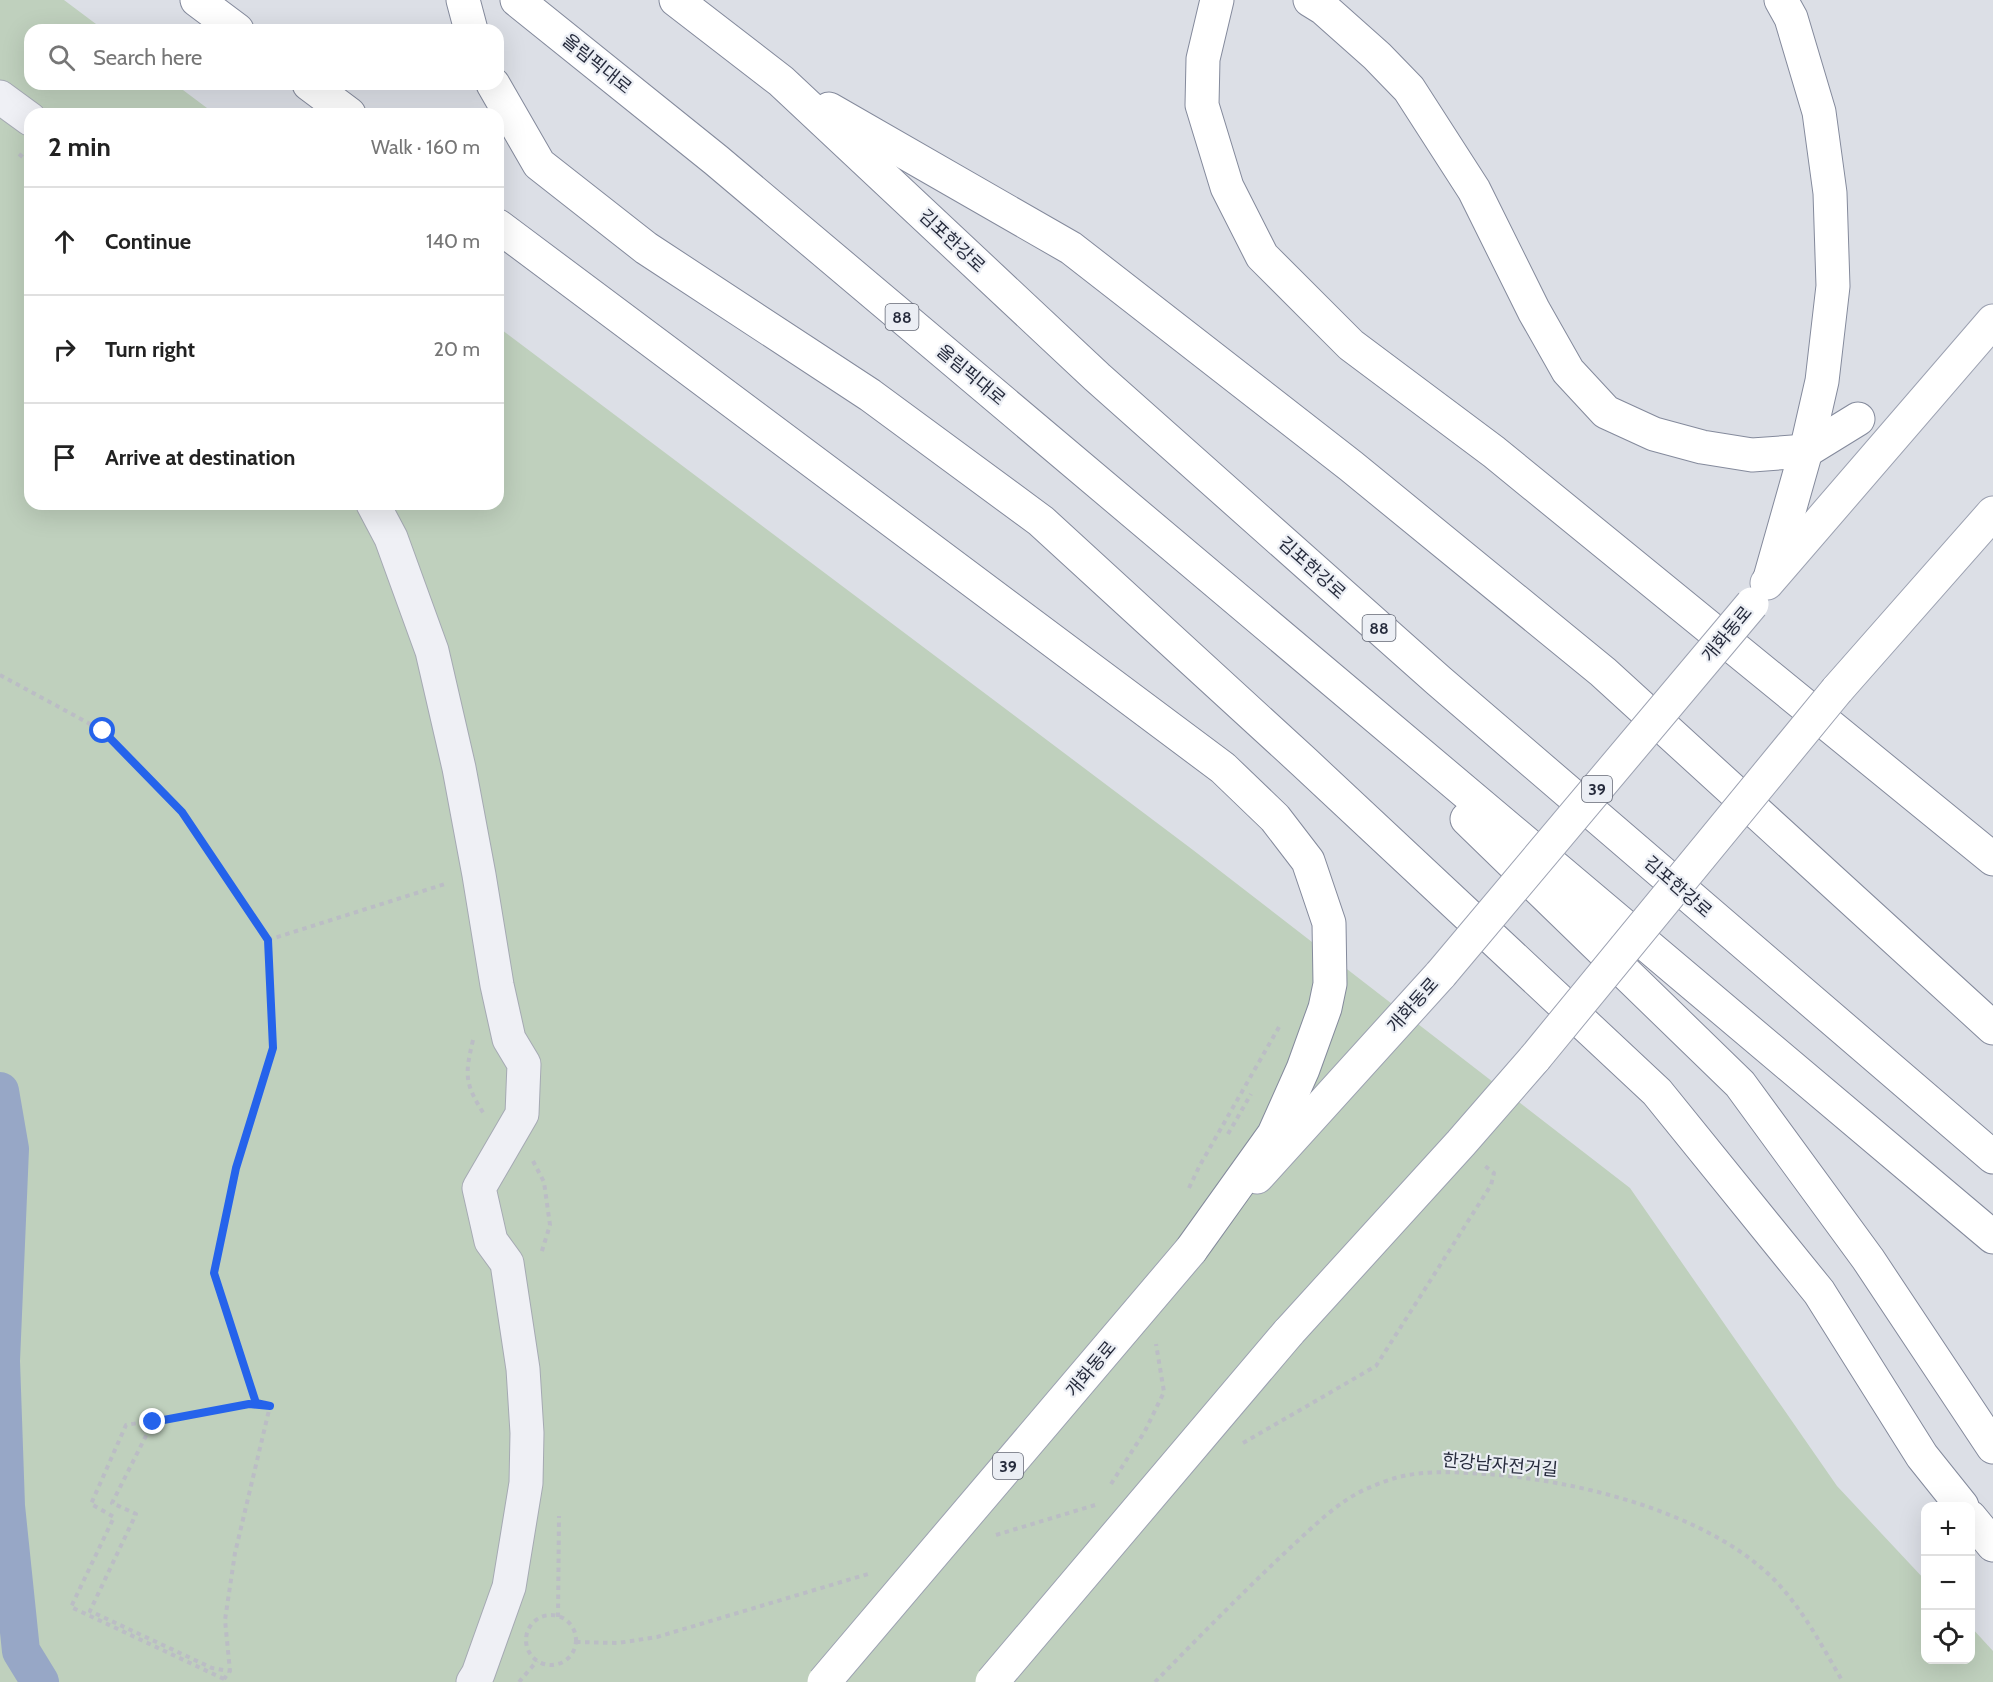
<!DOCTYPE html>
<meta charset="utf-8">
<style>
body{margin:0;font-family:Cabin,"Noto Sans KR",sans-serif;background:#f2f2f2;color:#222}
.controls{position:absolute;right:18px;bottom:18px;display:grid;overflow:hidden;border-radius:12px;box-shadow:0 6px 24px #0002}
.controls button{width:54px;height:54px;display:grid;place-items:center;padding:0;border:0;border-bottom:2px solid #e0e0e0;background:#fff;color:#222;font:30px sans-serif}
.stop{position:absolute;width:18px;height:18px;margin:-14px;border:4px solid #2563eb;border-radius:50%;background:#fff}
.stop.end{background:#2563eb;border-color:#fff;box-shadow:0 2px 6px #0008}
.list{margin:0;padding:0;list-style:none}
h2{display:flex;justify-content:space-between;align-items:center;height:78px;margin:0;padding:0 24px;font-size:26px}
h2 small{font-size:20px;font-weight:400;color:#767676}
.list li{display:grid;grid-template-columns:39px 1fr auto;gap:18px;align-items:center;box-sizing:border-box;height:108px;padding:0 24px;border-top:2px solid #e0e0e0}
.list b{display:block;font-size:22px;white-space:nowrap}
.list em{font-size:20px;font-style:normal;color:#767676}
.icon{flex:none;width:33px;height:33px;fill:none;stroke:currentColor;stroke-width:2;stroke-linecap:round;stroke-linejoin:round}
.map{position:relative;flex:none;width:1993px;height:1682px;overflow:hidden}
.search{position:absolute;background:#fff;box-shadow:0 6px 24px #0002;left:24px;top:24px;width:480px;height:66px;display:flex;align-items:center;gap:15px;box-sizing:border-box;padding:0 21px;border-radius:18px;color:#767676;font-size:22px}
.panel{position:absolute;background:#fff;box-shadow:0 6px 24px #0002;left:24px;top:108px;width:480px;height:402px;border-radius:18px}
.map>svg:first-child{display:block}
.green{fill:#bfd0bd}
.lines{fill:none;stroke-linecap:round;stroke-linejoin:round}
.canal{stroke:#97a7c6;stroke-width:38}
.minor-casing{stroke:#a5a9b3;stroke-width:35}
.major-casing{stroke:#9ca1b1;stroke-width:35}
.highway-casing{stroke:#848a9c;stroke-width:35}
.path{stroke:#bbbdc5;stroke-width:4;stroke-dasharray:4.5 4.5;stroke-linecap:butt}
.minor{stroke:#eff0f5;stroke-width:33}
.major{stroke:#fff;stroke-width:33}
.highway{stroke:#fff;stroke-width:33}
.major-bridge-casing{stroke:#9ca1b1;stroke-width:35;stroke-linecap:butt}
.major-bridge{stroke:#fff;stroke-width:33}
.route{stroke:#2563eb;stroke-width:8}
.labels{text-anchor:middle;stroke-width:4.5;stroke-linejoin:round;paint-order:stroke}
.shield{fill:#ebeef4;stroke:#616673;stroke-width:1.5}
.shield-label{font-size:16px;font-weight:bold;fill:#262b3c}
.street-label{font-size:18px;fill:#262b3c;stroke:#ebeef4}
</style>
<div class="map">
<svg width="1993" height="1682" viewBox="0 0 1993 1682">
<rect width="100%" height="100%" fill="#dcdfe6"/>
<polygon class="green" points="0,0 64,0 104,30 30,30 30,84 175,84 215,114 30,114 30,504 498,504 498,327 1193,850 1630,1188 1837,1486 1925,1580 1926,1660 1970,1660 1971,1627 1993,1651 1993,1682 0,1682"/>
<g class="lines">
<polyline class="canal" points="0,1091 10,1149 1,1361 6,1506 21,1651 40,1682"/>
<defs>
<g id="minor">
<polyline points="0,97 30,119"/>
<polyline points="373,504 391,538 432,651 459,768 479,875 497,985 509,1039 524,1064 522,1114 479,1188 491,1241 507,1263 523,1369 527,1433 526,1483 509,1587 478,1674 473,1682"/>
</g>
<g id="major">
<polyline points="1767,583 1993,321"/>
<polyline points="1837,690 1993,513"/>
<polyline points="1257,1177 1441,974"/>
<polyline points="1288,1333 1461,1143 1535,1058"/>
</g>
<g id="highway">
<polyline points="197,0 237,30"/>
<polyline points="463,0 471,30"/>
<polyline points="517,0 716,160 1993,1237"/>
<polyline points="676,0 781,81 1097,377 1439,681 1993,1157"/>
<polyline points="1217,0 1203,59 1202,105 1227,187 1262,256 1351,345 1494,452 1993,859"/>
<polyline points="1310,0 1323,8 1377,56 1409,89 1474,190 1534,311 1568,371 1606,412 1654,434 1702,447 1752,455 1806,451 1858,419"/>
<polyline points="309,84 349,114"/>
<polyline points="493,84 539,164 646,248 870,395 1041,521 1304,762 1657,1092 1819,1292 1922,1456 1962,1506"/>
<polyline points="829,109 1071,248 1351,466 1603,672 1993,1028"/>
<polyline points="498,226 1223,768 1275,818 1308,861 1329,923 1330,984 1325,1008 1303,1069 1274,1134 1191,1250"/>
<polyline points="1770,578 1806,451 1822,381 1833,286 1830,193 1819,112 1791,18 1781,0"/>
<polyline points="1467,819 1740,1084 1868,1259 1993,1447"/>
<polyline points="1970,1517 1993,1545"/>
</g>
</defs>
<use href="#minor" class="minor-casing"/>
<use href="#major" class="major-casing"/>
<use href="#highway" class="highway-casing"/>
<g class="path">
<polyline points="19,154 30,163"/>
<polyline points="0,675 103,731 182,812 268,940 273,1048 236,1168 214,1273 257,1403 270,1406 235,1553 225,1620 230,1671 224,1679 224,1682"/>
<polyline points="268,940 445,884"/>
<path d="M473,1040C465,1074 464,1083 484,1114"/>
<polyline points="1228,1134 1251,1094"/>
<polyline points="533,1161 544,1182 550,1225 541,1254"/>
<polyline points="1189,1188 1200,1165 1279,1027"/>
<polyline points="156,1422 153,1422 112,1503 136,1514 90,1611 212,1668 229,1671"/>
<polyline points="1243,1443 1376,1366 1491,1185 1494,1173 1485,1166"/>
<polyline points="1111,1484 1145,1431 1164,1392 1156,1344"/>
<polyline points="996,1535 1095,1505"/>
<circle cx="551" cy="1640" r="25"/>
<polyline points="558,1617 559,1516"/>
<polyline points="576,1642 618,1643 657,1637 868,1574"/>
<polyline points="224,1679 71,1607 114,1517 91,1504 126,1425 257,1403"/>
<polyline points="519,1682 537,1661"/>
<path d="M1155,1682C1199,1637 1244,1591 1290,1548C1313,1527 1337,1502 1366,1489C1375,1485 1385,1481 1395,1478C1424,1470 1456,1472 1486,1474C1574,1480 1697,1510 1765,1571C1799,1601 1820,1643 1843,1682"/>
</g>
<use href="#minor" class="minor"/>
<use href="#major" class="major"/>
<use href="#highway" class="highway"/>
<defs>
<g id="major-bridge">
<polyline points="1441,974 1752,604"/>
<polyline points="1535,1058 1837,690"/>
<polyline points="824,1682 1191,1250"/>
<polyline points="992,1682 1288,1333"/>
</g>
</defs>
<use href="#major-bridge" class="major-bridge-casing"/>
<use href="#major-bridge" class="major-bridge"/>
</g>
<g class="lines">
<polyline class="route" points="103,731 182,812 268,940 273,1048 236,1168 214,1273 256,1403 270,1406 249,1404 153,1422"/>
</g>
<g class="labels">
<g class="shield">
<rect x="885.5" y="304" width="33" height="26" rx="4.5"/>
<rect x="1362.5" y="615" width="33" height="26" rx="4.5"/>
<rect x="1582" y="776" width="30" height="26" rx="4.5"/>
<rect x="993" y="1453" width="30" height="26" rx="4.5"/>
</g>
<g class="shield-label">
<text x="902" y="323">88</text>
<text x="1379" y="634">88</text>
<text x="1597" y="795">39</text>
<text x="1008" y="1472">39</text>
</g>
<g class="street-label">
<text transform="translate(597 64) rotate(39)" y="6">올림픽대로</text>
<text transform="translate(952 241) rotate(43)" y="6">김포한강로</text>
<text transform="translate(971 375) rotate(40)" y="6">올림픽대로</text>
<text transform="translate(1312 568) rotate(42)" y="6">김포한강로</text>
<text transform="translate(1727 634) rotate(-50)" y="6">개화동로</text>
<text transform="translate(1678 887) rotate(41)" y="6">김포한강로</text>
<text transform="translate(1413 1005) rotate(-48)" y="6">개화동로</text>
<text transform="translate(1091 1369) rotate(-50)" y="6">개화동로</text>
<text transform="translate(1500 1465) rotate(5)" y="6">한강남자전거길</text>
</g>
</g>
</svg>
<div class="controls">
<button>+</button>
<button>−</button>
<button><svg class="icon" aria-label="locate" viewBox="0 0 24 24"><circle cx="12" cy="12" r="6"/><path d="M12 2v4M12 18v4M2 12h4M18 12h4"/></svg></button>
</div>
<div class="stop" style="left:103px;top:731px"></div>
<div class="stop end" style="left:153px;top:1422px"></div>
<div class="search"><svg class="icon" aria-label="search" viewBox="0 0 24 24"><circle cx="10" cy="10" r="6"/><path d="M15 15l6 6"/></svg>Search here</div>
<section class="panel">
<h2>2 min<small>Walk · 160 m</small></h2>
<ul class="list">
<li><svg class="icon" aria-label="ahead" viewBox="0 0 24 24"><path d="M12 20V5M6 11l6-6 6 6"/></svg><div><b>Continue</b></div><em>140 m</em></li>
<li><svg class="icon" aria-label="right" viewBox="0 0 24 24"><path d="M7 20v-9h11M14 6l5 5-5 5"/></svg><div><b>Turn right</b></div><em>20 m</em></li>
<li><svg class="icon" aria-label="arrive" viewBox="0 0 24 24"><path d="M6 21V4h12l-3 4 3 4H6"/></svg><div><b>Arrive at destination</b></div></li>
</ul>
</section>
</div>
